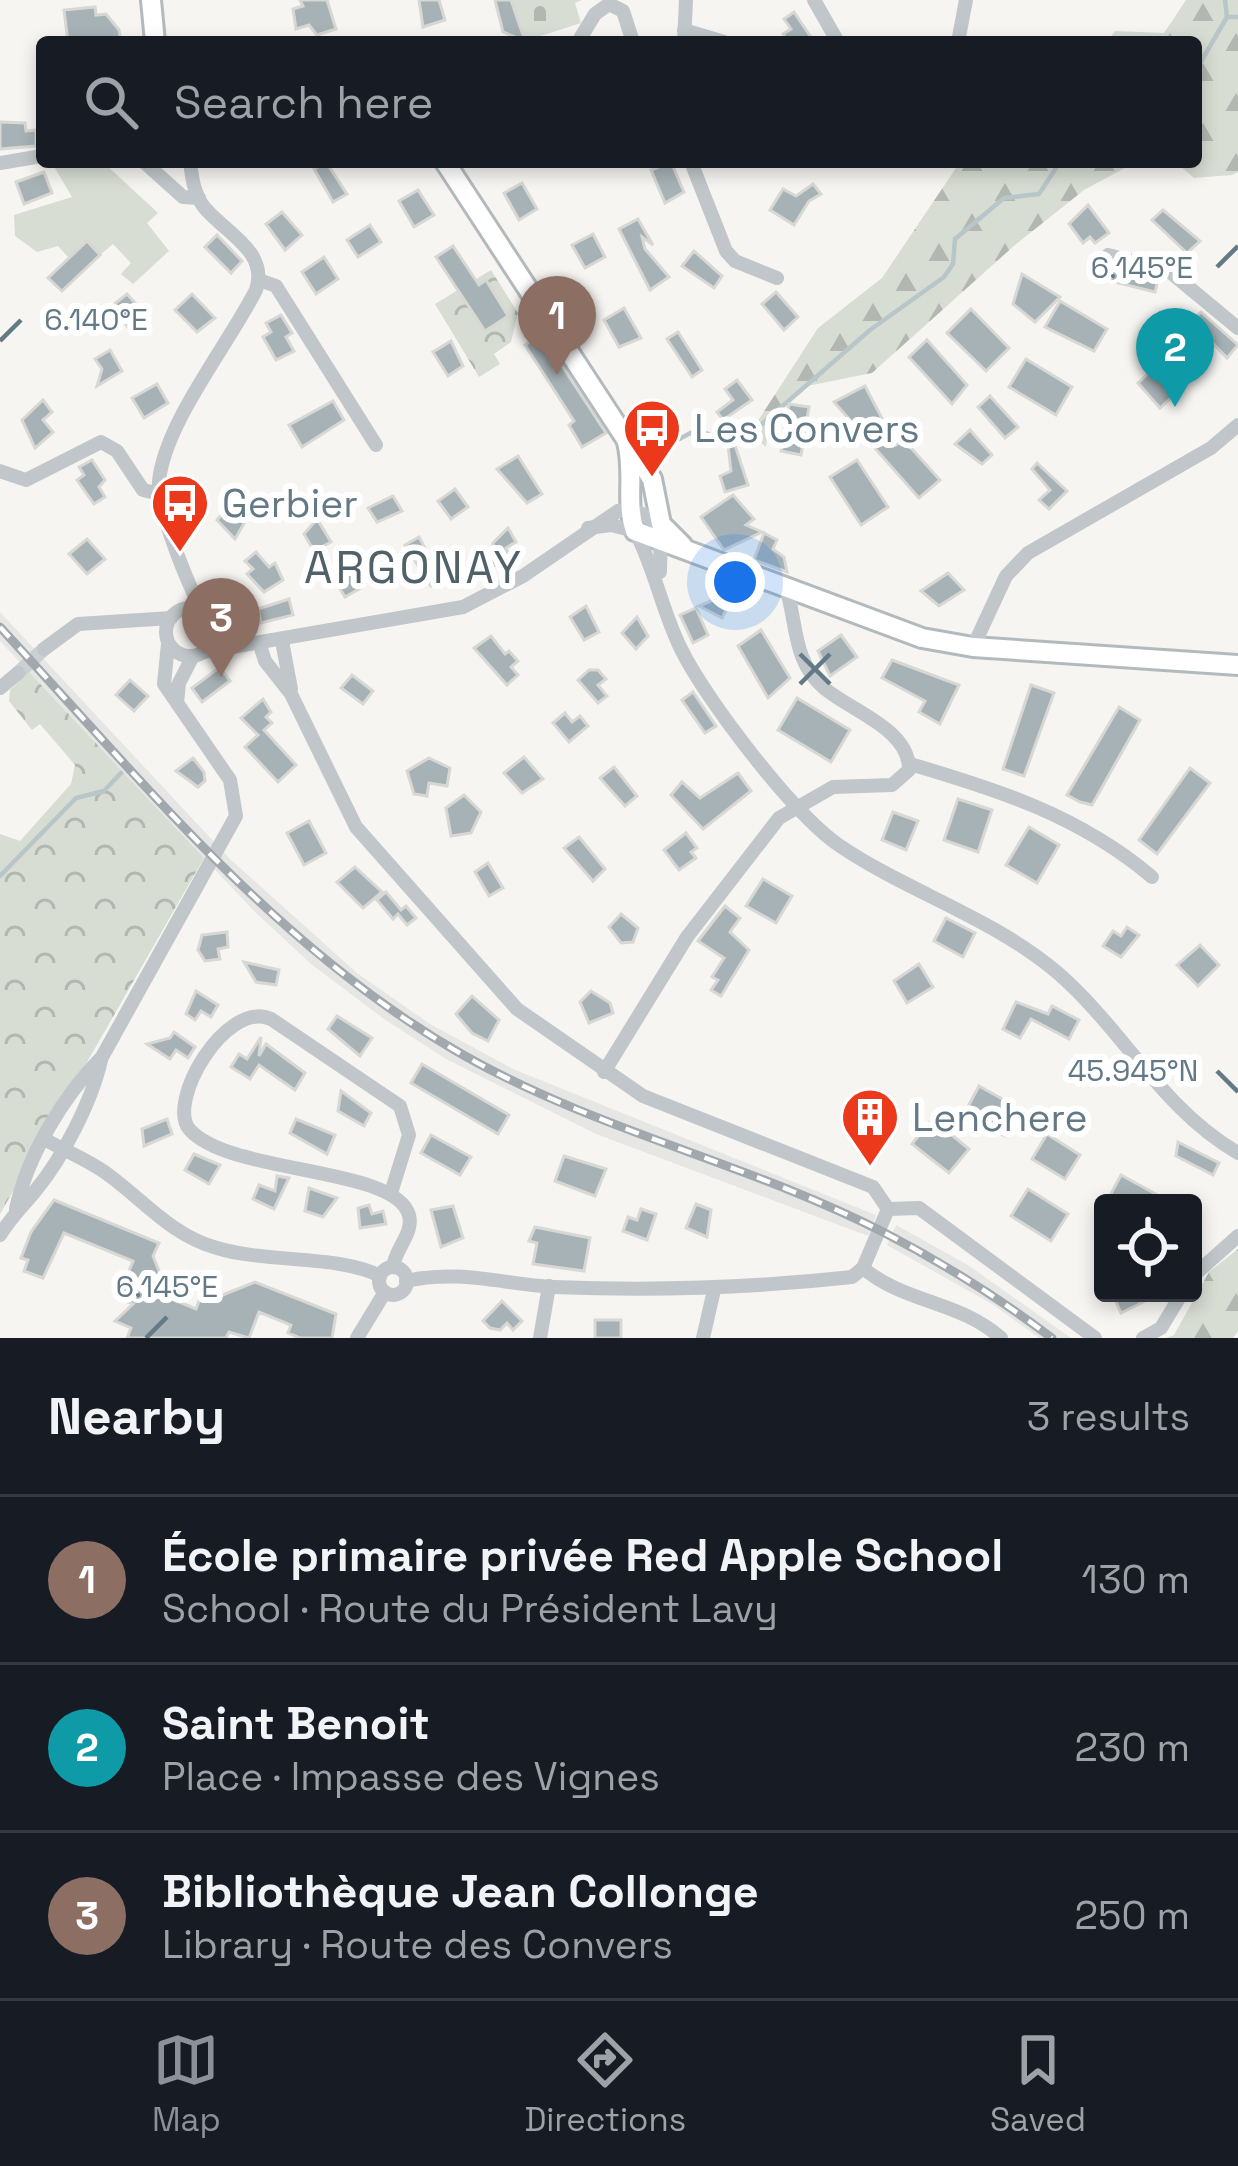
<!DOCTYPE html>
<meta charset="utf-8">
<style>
body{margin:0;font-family:"Space Grotesk",sans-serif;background:#20242c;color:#f1f3f6}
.controls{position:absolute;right:36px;bottom:36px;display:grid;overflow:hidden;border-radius:12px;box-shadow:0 6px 18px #0003}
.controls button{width:108px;height:108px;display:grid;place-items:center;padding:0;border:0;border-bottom:3px solid #363941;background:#171b24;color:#f1f3f6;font:60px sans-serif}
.you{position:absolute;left:735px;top:582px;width:42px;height:42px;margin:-30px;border:9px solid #fff;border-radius:50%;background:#1a73e8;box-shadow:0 0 0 18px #1a73e833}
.badge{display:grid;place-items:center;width:78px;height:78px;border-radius:50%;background:#8c9099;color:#fff;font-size:39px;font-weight:700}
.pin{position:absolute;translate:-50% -99px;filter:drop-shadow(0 3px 6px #0008)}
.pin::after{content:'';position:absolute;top:63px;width:42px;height:36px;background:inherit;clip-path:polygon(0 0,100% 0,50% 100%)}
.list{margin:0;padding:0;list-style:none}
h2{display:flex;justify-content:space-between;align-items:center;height:156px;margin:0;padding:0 48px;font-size:51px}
h2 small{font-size:39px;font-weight:400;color:#9ea1a6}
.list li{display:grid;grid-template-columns:78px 1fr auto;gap:36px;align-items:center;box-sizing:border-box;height:168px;padding:0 48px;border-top:3px solid #363941}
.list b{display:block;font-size:45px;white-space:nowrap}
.list p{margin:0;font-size:39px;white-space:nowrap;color:#9ea1a6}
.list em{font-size:39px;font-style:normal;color:#9ea1a6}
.icon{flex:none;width:66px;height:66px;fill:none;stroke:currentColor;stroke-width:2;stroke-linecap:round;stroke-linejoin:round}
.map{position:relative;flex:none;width:1238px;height:1338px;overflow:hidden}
.search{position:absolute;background:#171b24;box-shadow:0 6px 18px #0003;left:36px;right:36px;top:36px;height:132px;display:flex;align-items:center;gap:30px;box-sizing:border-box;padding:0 42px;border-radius:12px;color:#9ea1a6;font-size:45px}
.sheet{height:660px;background:#171b24}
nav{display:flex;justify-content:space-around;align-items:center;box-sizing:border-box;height:168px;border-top:3px solid #363941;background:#171b24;font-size:33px;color:#9ea1a6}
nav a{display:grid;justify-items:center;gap:6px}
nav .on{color:#8c9099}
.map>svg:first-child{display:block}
.built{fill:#e6e7e5}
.grass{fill:#d7ddd3}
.forest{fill:url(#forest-firs)}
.cemetery{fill:url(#cemetery-stones)}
.park{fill:url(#park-crowns)}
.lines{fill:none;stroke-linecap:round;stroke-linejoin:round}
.stream{stroke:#b8c6c9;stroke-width:4.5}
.building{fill:#a7b2b6;stroke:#d7d7d4;stroke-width:3}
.street-tunnel{stroke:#cad0d1;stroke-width:14;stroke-dasharray:14 7;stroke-linecap:butt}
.secondary-casing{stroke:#b3babd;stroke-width:24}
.street{stroke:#c0c6c9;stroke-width:14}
.secondary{stroke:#fff;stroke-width:18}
.rail-casing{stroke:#a1a9ae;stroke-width:9}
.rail{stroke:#fff;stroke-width:4.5;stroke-dasharray:14;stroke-linecap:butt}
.ticks{fill:none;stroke:#637985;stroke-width:4.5}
.labels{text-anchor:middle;stroke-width:12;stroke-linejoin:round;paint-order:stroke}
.poi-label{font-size:39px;fill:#637985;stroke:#fff;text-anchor:start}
.quarter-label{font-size:45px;letter-spacing:3px;fill:#516169;stroke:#fff}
.ticks-label{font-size:30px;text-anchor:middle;fill:#637985;stroke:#fff;stroke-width:12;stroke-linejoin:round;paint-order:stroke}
</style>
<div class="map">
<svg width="1238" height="1338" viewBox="0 0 1238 1338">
<defs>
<pattern id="forest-firs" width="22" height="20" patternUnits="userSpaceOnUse" patternTransform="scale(3)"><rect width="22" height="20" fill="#d7ddd3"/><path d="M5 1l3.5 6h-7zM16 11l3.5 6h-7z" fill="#b2b8b1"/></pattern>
<pattern id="cemetery-stones" width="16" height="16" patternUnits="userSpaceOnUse" patternTransform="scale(3)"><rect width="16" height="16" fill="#d7ddd3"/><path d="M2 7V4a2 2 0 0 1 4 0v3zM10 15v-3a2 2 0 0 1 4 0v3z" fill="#b2b8b1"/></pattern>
<pattern id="park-crowns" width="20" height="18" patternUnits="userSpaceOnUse" patternTransform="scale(3)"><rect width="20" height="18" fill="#d7ddd3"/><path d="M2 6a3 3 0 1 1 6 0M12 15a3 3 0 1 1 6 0" fill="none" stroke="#b2b8b1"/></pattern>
</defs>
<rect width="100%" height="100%" fill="#f6f5f2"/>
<g class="built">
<polygon points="0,612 230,859 357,973 430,1024 513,1069 876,1215 868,1236 596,1134 446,1059 384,1019 311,964 253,910 0,641"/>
<polygon points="896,1225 968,1265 1071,1338 1039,1338 992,1304 887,1245"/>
</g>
<polygon class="grass" points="103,162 158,213 147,223 169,251 133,284 121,274 131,263 113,244 100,255 87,242 69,258 58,246 37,252 15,236 14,215 72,197 52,163"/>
<g class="forest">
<polygon points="1186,0 1238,0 1238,172 1232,175 1194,178 1175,162 1196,162 1196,42 1107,42 1115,31 1164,33"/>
<polygon points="960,162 1136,162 1084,190 1015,245 872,373 807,386 770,417 766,447 750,433 818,328 882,278"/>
<polygon points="1238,1249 1238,1331 1233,1338 1166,1338 1174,1335 1209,1272"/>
</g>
<polygon class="cemetery" points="511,0 582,0 575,3 581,23 525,41"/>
<g class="park">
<polygon points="491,270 518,313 511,342 494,354 500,364 479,377 435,304"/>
<polygon points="29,672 204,858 0,1214 0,834 20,841 71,784 75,765 40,724 32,730 9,701 10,690"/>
</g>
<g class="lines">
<g class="stream">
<polyline points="1225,0 1227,17"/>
<polyline points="1196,70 1227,17 1238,17"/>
<polyline points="653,453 698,429 726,443 746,438 870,330 944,277 953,264 955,239 1004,198 1039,194 1060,162"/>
<polyline points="0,876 76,798 104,791 121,773"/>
</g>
</g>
<g class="building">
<polygon points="300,0 327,0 336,29 317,35 309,25 296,29 293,9 303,6"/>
<polygon points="419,0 439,0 445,20 423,27"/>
<polygon points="495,0 511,0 525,41 503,32"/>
<polygon points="95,7 96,15 106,14 119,30 121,42 68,42 64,10"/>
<polygon points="794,12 814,42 788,42 783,34 791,29 784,19"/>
<polygon points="0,122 25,123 26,131 36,130 36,146 0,149"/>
<polygon points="326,162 347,194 333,202 314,169"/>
<polygon points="671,162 684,192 665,203 651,170"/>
<polygon points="44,172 52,193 24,204 16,182"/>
<polygon points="522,183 537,209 519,220 504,193"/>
<polygon points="813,184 821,194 809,201 794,225 770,210 783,189 796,196"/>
<polygon points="418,190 434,215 414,227 399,201"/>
<polygon points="1088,205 1109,233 1095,243 1090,237 1083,243 1069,224"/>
<polygon points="1163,210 1200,241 1187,253 1152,220"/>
<polygon points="282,212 302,235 285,250 266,224"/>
<polygon points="638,219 653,245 642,237 645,249 669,277 650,290 619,229"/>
<polygon points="370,225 381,242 358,257 347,240"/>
<polygon points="593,234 605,257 585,268 572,245"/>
<polygon points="217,235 242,261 231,273 205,247"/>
<polygon points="87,241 100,255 62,291 48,278"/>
<polygon points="453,246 479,285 486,280 508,316 485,331 436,257"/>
<polygon points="694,251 722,276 714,288 682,266"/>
<polygon points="324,257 338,279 316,294 302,272"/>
<polygon points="1109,267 1158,280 1155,292 1106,280"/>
<polygon points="1022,274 1060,297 1035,322 1013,304"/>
<polygon points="776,292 798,317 784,330 762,304"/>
<polygon points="127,294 146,315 129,329 113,305"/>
<polygon points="192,294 215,318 197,332 175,310"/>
<polygon points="1060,301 1107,329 1094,351 1045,327"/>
<polygon points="624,308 641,338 619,347 604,320"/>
<polygon points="971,309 1009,348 986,371 947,333"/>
<polygon points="1201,312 1238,345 1227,358 1192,321"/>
<polygon points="281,315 292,333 286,337 294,351 276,360 263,337 271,332 266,323"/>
<polygon points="678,332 702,370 692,377 667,339"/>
<polygon points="541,334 606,433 582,447 569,425 574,421 525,345"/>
<polygon points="1162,338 1196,375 1160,408 1138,383 1152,370 1141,358"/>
<polygon points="927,340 967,385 952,404 909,357"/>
<polygon points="451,341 463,366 448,376 433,352"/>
<polygon points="110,350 122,371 97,386 102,369 95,359"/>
<polygon points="1026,359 1072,387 1056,415 1009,387"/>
<polygon points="737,380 752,400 723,420 717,412 733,400 725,389"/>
<polygon points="157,384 168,403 144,418 132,398"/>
<polygon points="865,386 896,445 903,439 940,480 919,498 834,402"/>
<polygon points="990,396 1018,427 1005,438 978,407"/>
<polygon points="43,400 52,412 43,420 53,432 35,448 22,420"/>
<polygon points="333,401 344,420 302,447 289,425"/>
<polygon points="789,404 809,407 801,455 781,451"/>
<polygon points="970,430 992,455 982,464 955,444"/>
<polygon points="732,436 748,485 725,492 720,476 731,471 727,437"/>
<polygon points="518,456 542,494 527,503 497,469"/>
<polygon points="92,460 105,480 99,487 105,497 94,504 77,480 84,475 79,467"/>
<polygon points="857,460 888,507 861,525 830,477"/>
<polygon points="1037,463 1067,491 1049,509 1039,500 1050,490 1032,469"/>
<polygon points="455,489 468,507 451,519 438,501"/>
<polygon points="733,495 754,519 746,525 762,532 724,550 701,517"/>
<polygon points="393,496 402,511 377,522 368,508"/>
<polygon points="231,504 246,520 235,539 217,520"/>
<polygon points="317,519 331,542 314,551 304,534"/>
<polygon points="508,528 516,542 506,548 510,556 492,567 493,543"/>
<polygon points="764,533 777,540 773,549 784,557 787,572 754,560"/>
<polygon points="419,537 442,580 431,586 405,545"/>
<polygon points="87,539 105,559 87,574 69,554"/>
<polygon points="256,552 269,567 275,563 283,580 264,592 247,574 253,569 245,561"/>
<polygon points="348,565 361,588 345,597 332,575"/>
<polygon points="948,573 964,590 939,606 921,591"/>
<polygon points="711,574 739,584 722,618 699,606 711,601"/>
<polygon points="289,599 293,615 261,623 258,609"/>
<polygon points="586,606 599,632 584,640 570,617"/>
<polygon points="696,608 708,635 693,643 680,615"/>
<polygon points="637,617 648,636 636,649 622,633"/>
<polygon points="761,630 790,678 768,698 738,646"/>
<polygon points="841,635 857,657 830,676 818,651"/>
<polygon points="491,636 505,654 509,651 518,661 511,667 518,675 507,685 474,648"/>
<polygon points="892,660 959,685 940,724 919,712 925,701 882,678"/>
<polygon points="220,667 230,681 202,702 192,688"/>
<polygon points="589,670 598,670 606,679 598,685 607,696 598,703 578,680"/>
<polygon points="352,675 373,691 363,704 341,688"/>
<polygon points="130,680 148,696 134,711 116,695"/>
<polygon points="1031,685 1054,693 1024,776 1003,769"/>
<polygon points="693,692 716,726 705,733 682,700"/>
<polygon points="797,698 850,730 831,762 778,730"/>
<polygon points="263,699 271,712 266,717 272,723 264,730 296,765 278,782 245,747 258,735 241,718"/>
<polygon points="1119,707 1140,720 1092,805 1080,802 1067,795"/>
<polygon points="565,713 572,722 580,716 588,726 569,742 553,723"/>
<polygon points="524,757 543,779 522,793 504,773"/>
<polygon points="193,758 204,772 205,781 198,787 176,771"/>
<polygon points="429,758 450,768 447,786 429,783 427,796 414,794 407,771"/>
<polygon points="614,767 637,796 625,806 600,778"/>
<polygon points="1190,768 1210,783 1157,854 1139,840"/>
<polygon points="738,773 751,791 703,829 671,795 682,782 700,798"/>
<polygon points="464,795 481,812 471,833 451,836 446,808"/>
<polygon points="958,799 992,810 978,852 944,840"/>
<polygon points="893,812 918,821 906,850 882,840"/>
<polygon points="309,821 326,853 304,865 287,833"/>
<polygon points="1029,827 1059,845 1037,883 1006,865"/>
<polygon points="686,833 697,848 691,852 696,858 679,870 664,850"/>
<polygon points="579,837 605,869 593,881 564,848"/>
<polygon points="488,863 503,888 489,896 475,872"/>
<polygon points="355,867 382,892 363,908 337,882"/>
<polygon points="763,879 792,896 776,923 746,906"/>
<polygon points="386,892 401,910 406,906 416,918 407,925 398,914 393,919 377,900"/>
<polygon points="725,906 740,918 730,932 749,950 721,996 711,990 718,980 712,977 724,958 698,941"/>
<polygon points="621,914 638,928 633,942 621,943 609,927"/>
<polygon points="946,918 975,933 963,957 934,941"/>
<polygon points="1127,927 1139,935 1121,957 1103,946 1113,931 1121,936"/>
<polygon points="227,932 228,947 218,949 220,959 205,961 198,950 202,935"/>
<polygon points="1200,945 1219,965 1198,986 1177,965"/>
<polygon points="244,962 279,970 276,985 256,982"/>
<polygon points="919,964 933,987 907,1003 894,981"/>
<polygon points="196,991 218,1005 211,1017 201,1011 195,1020 186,1014"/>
<polygon points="591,991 610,1003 613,1013 589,1023 580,1002"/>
<polygon points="472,996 499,1020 488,1041 472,1033 456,1014"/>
<polygon points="1016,1002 1048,1014 1052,1006 1079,1020 1069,1039 1031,1019 1020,1038 1003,1029"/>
<polygon points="337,1016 372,1038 360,1056 328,1029"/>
<polygon points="174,1032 195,1047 188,1058 176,1050 170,1059 147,1044 170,1038"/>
<polygon points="261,1037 259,1056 266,1044 305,1073 295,1090 259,1065 250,1079 231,1067 239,1054 247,1059"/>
<polygon points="422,1064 509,1115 498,1134 411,1083"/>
<polygon points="979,1086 1020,1109 1005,1136 964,1114"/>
<polygon points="341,1091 371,1113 364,1126 338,1111"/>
<polygon points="167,1119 172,1134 144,1146 142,1129"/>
<polygon points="296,1119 335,1135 327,1154 290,1133"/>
<polygon points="932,1119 969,1149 949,1173 912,1144"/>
<polygon points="1047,1134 1080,1155 1065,1179 1032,1159"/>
<polygon points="431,1135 471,1157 460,1175 421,1153"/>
<polygon points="1178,1142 1219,1163 1213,1175 1176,1156"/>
<polygon points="194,1154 220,1165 209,1184 185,1170"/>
<polygon points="564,1156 606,1169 595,1196 555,1181"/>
<polygon points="1121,1175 1172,1203 1106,1203"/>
<polygon points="277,1176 289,1178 274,1209 253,1199 259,1185 275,1191"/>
<polygon points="309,1188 337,1198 323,1217 305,1211"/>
<polygon points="1028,1189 1068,1214 1051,1241 1011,1216"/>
<polygon points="54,1200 159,1243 153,1256 159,1271 168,1275 165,1282 172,1285 167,1297 196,1309 201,1296 208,1299 211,1292 220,1296 255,1282 336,1314 332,1338 300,1338 288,1333 291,1325 259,1312 249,1338 229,1332 226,1338 127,1338 131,1328 115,1321 133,1304 118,1298 133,1261 64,1233 43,1278 24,1271 28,1260 21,1258 31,1232"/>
<polygon points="696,1204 711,1210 707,1237 686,1228"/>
<polygon points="369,1205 372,1214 383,1211 386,1224 360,1228 358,1208"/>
<polygon points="453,1206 463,1238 441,1247 431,1210"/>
<polygon points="641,1209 656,1214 647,1240 623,1231 628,1217 637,1220"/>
<polygon points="535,1227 590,1238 584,1271 533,1264 537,1243 529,1241"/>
<polygon points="1112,1293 1161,1293 1121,1313"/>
<polygon points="502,1301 522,1321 513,1330 507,1323 500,1330 490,1328 483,1321"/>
<rect x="595" y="1320" width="26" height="18"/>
</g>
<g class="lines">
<polyline class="street-tunnel" points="18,673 44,649"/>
<defs>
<g id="secondary">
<polyline points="151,0 155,42"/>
<polyline points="445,162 652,479 661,524 682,545"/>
<path d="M627,442C635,473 625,502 635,531L922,638L973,647L1238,665"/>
</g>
</defs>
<use href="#secondary" class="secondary-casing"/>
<g class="street">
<polyline points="814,0 838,42"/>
<polyline points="684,30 724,42"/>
<polyline points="578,42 595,14 609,4 623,11 633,42"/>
<polyline points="684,42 686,0"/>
<polyline points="958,42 966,0"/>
<polyline points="144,162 183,197 199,198"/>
<path d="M190,162C192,178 194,194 204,207C225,233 269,251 256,290C229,344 165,422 159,481C156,507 189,587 203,612"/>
<polyline points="691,162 726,251 735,261 777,278"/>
<polyline points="0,163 42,156"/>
<polyline points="1108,255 1169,271 1238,328"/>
<polyline points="259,280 276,286 376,445"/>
<polyline points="0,471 26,480 101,442 117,451 143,490 159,494"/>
<path d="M588,528L611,525L635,531C655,569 662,611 681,649C706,700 794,815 840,846C910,893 994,918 1059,974C1124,1031 1161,1108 1238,1153"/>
<circle cx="190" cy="632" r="24"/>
<polyline points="282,641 291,689"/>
<polyline points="260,645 265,661 291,694 356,827 517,1009 643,1096 873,1187 888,1209"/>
<polyline points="973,647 1006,576 1028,553 1211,448 1238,425"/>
<polyline points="44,649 78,624 171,618"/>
<polyline points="203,652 463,607 523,576 618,511 634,510 661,524 660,572"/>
<polyline points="0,688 18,673"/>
<polyline points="177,703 179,683 193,656"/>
<path d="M910,764C999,790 1080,816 1152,877"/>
<path d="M604,1072L687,937L779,818L833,787L892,785L909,770C910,729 851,711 824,688C791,659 798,622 785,585"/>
<path d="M46,1140C67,1152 91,1161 110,1176C145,1202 173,1236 217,1248C266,1263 341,1255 380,1276"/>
<path d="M391,1193L409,1135L400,1106L271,1019C226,999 165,1103 190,1130C231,1175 395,1166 409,1215C414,1233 395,1249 393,1267"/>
<path d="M16,1209C27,1156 64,1095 102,1057L236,816L230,780L164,684L168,644"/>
<polyline points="888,1209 919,1208 1095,1338"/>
<path d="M0,1235C11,1217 23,1206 36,1190C63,1157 92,1101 101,1060"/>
<circle cx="393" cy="1281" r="14"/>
<polyline points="863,1268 888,1209"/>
<polyline points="1193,1276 1238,1236"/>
<path d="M406,1281C458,1269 503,1284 554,1287C655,1291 752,1288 852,1277L863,1268C904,1303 960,1301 1001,1338"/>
<polyline points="357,1338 385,1292"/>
<polyline points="540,1338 549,1286"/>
<polyline points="703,1338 714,1290"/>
<polyline points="1143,1338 1161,1328 1182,1293"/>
</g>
<use href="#secondary" class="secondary"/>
<defs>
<path id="rail" d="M0,627C143,782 279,951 465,1056C598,1131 748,1163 883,1232C943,1263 999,1298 1052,1338"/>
</defs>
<use href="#rail" class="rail-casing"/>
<use href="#rail" class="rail"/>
</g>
<path class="ticks" d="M1217,267L1238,246M0,341L21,320M800,654L830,684M800,684L830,654M1217,1071L1238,1092M146,1338L167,1317"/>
<defs>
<symbol id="bus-pin" viewBox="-11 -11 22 30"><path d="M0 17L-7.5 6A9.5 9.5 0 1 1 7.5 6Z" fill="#ec391b" stroke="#fff"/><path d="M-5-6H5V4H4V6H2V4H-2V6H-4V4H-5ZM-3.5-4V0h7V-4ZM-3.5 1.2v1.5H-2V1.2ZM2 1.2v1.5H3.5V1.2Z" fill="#fff"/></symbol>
<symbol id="building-pin" viewBox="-11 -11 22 30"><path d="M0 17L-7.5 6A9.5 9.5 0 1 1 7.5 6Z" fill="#ec391b" stroke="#fff"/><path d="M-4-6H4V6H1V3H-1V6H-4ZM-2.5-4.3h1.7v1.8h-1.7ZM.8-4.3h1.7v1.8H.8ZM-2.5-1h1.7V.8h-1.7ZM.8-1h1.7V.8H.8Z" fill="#fff"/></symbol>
</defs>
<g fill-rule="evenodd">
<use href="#bus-pin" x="619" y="395" width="66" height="90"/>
<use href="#bus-pin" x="147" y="470" width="66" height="90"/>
<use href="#building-pin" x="837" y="1084" width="66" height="90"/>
</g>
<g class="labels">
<g class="poi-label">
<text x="694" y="442">Les Convers</text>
<text x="222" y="517">Gerbier</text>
<text x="912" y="1131">Lenchere</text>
</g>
<g class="quarter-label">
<text x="414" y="583">ARGONAY</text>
</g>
</g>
<g class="ticks-label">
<text x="1142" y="278">6.145°E</text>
<text x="96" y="330">6.140°E</text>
<text x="1133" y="1081">45.945°N</text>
<text x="167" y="1297">6.145°E</text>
</g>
</svg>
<div class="controls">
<button><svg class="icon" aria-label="locate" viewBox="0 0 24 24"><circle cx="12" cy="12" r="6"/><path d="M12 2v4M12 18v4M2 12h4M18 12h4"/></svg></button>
</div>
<div class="you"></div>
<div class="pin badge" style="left:557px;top:375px;background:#8d6e63">1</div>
<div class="pin badge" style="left:1175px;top:407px;background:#0f9aa8">2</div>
<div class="pin badge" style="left:221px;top:677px;background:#8d6e63">3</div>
<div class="search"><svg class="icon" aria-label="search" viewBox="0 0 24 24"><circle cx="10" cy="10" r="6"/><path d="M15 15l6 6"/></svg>Search here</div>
</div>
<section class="sheet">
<h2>Nearby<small>3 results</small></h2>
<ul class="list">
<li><span class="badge" style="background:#8d6e63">1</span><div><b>École primaire privée Red Apple School</b><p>School · Route du Président Lavy</p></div><em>130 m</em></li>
<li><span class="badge" style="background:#0f9aa8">2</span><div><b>Saint Benoit</b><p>Place · Impasse des Vignes</p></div><em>230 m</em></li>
<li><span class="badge" style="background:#8d6e63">3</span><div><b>Bibliothèque Jean Collonge</b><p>Library · Route des Convers</p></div><em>250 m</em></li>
</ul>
</section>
<nav>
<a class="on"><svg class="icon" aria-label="map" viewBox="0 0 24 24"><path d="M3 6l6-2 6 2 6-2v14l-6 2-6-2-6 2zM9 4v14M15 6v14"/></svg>Map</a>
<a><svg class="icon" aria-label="directions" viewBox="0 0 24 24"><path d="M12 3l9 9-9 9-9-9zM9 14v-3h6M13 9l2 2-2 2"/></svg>Directions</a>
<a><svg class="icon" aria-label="saved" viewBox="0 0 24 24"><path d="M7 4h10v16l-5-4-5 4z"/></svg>Saved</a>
</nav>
